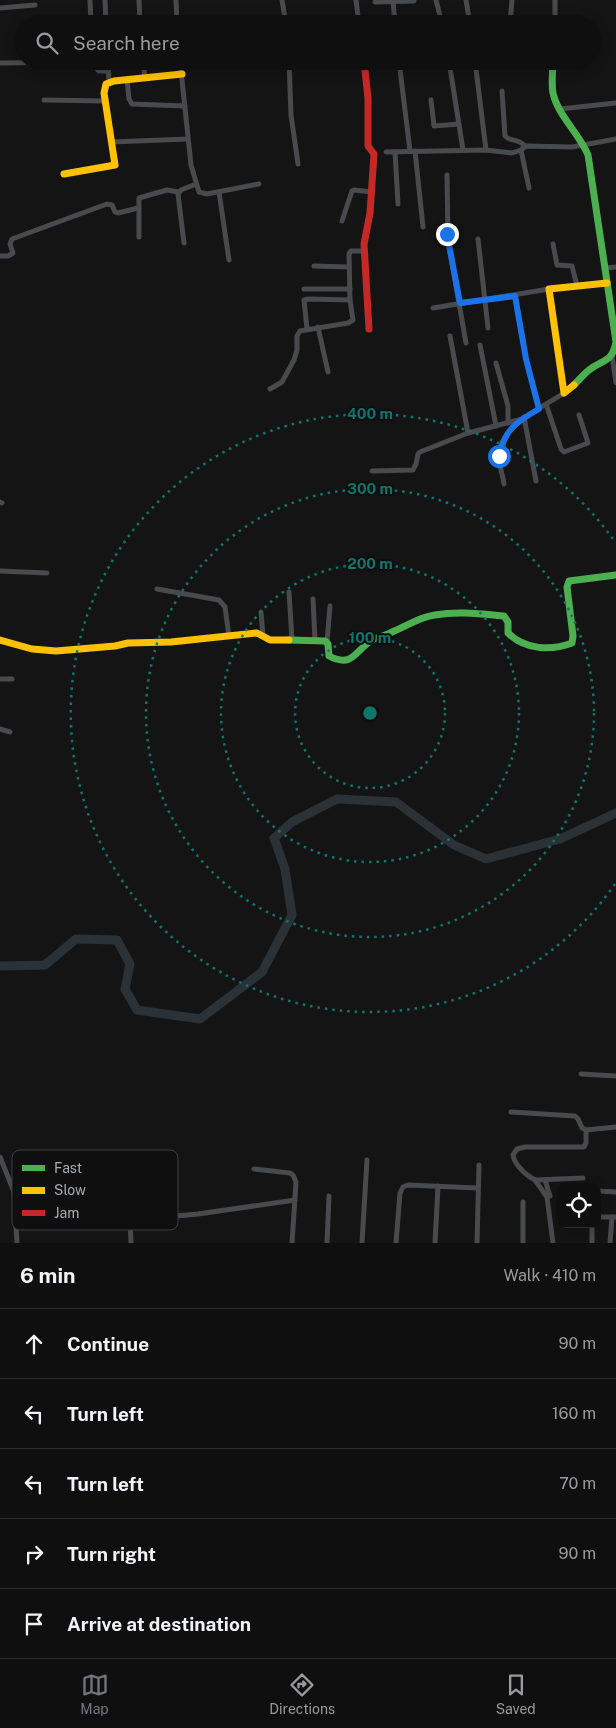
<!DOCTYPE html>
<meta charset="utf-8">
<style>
body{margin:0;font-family:"Public Sans",sans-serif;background:#181819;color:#f1f3f6}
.controls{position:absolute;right:15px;bottom:15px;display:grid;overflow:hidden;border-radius:10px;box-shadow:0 2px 12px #0003}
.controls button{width:45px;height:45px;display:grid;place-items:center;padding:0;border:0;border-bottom:1px solid #2f2f30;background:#0f0f10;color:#f1f3f6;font:25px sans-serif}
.stop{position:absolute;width:15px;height:15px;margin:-11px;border:4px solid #1a73e8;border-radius:50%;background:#fff}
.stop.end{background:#1a73e8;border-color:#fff;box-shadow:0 1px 5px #0008}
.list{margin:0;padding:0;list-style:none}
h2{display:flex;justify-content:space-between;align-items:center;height:65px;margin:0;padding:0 20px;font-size:21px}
h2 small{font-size:16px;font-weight:400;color:#9b9c9f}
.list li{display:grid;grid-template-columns:32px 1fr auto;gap:15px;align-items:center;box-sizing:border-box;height:70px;padding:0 20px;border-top:1px solid #2f2f30}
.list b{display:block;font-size:19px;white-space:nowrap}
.list em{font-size:16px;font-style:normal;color:#9b9c9f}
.icon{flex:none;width:28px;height:28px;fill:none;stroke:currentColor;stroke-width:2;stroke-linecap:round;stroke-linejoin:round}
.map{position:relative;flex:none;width:616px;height:1243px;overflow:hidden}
.search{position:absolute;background:#0f0f10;box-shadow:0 2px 12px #0003;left:15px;right:15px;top:15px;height:55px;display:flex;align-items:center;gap:12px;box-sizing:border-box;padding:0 18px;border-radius:28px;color:#9b9c9f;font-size:19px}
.sheet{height:415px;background:#0f0f10}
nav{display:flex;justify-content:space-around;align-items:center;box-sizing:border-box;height:70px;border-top:1px solid #2f2f30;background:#0f0f10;font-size:14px;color:#9b9c9f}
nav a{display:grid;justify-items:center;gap:2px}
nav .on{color:#73767d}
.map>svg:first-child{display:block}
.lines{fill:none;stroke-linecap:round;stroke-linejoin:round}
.river{stroke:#2a3238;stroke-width:9}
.street{stroke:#494a4d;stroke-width:5}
.fast{stroke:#4caf50;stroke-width:7}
.slow{stroke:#ffc107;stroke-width:7}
.jam{stroke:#c62828;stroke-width:7}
.route{stroke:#1a73e8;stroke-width:6}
.ring{fill:none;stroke:#0f766e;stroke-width:2.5;stroke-dasharray:2.5 5}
.key{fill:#0f0f10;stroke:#3c3e42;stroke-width:1}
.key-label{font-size:14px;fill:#a6abb5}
.centre{fill:#0f766e;stroke:#0f0f10;stroke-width:2.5}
.ring-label{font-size:15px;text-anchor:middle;font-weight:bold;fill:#0f766e;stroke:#0f0f10;stroke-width:4;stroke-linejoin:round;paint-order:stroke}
</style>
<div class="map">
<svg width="616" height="1243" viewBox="0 0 616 1243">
<rect width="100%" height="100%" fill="#141415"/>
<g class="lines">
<polyline class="river" points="0,966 45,965 76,939 117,940 130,964 125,989 137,1010 200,1019 262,972 292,915 285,869 274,838 292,822 337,799 396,802 454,845 486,859 560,839 616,813"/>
<g class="street">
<polyline points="90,0 91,24"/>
<polyline points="105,0 106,24"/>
<polyline points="139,0 140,24"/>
<polyline points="176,0 177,24"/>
<polyline points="282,0 286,24"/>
<polyline points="356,0 359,24"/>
<polyline points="436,0 442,24"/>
<polyline points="466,0 470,24"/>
<polyline points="393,1 395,24"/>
<polyline points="375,2 414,1"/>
<polyline points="0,8 35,5"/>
<polyline points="510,24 512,0"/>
<polyline points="555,24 555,0"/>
<polyline points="108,61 109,82"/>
<polyline points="143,61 145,78"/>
<polyline points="180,61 191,165 199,192 207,194 259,184"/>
<polyline points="289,61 291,115 298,164"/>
<polyline points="399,61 410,151"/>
<polyline points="449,61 463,150"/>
<polyline points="475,61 486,150"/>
<polyline points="0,63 91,62 99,71 108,71"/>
<polyline points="127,79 129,99 132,104 185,106"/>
<path d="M502,91L505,136C510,142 518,138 525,146"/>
<polyline points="44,100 105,101"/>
<polyline points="431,100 434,126 459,124"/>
<polyline points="560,109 616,103"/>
<polyline points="111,142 188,139"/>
<polyline points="521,150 529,188"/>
<polyline points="415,151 423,227"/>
<polyline points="386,152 486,150 512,153 521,150 526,146 572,147 616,139"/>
<polyline points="395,152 398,204"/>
<polyline points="447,175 448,241 466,343"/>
<polyline points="219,192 229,260"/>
<polyline points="342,221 352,191 354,190 372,192"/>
<polyline points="139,237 139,198 167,190 179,192"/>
<polyline points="478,239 488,328"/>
<polyline points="184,243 178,194 181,190 196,184"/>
<polyline points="553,244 557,265 572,266 577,286"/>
<polyline points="0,256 8,256 13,253 10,244 12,239 107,204 112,205 115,212 118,213 138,208"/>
<polyline points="314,266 349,267"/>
<polyline points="605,268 616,267"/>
<polyline points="304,289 350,289"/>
<polyline points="515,296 526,359 539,409"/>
<polyline points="433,308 549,289"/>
<polyline points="318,327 328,372"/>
<polyline points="307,329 304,300 308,299 350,300"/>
<polyline points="450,336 468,433"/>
<polyline points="480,345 496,426"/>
<polyline points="612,356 616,383"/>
<polyline points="496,363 508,406 508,423"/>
<polyline points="270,389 282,382 294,360 297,350 297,336 300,331 348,323 353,320 350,300 349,254 351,251 364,251"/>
<polyline points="546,404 561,449 564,452 588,443 579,415"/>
<polyline points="524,417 536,481"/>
<polyline points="372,471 413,470 416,464 418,454 420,452 468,433 522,419"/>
<path d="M504,484C503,476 500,468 499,461C494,428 542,408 564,393"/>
<polyline points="0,502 2,503"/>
<polyline points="0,571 47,573"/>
<polyline points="157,589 219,600 225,607 229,636"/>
<polyline points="289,592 292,640"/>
<polyline points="313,599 315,640"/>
<polyline points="261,612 263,636"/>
<polyline points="327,642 330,606"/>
<polyline points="0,679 12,679"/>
<polyline points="0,729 10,732"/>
<polyline points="581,1074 616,1076"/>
<polyline points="511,1112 575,1116 578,1119 582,1128 586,1130 616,1127"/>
<polyline points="0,1157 14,1192 17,1243"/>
<polyline points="254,1169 290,1173 293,1175 296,1182 292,1243"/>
<path d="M583,1178L536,1180C527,1177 514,1164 513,1155L517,1149L525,1147H584L586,1143V1130"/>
<polyline points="535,1180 547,1197 553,1243"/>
<polyline points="545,1180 550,1196"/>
<polyline points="129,1190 131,1243"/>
<polyline points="597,1191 616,1192"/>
<polyline points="523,1202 523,1243"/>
<polyline points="597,1217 616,1217"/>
<polyline points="131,1220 198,1214 295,1200"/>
<polyline points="327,1243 329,1196"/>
<polyline points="362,1243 367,1160"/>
<polyline points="396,1243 400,1193 403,1187 408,1185 477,1188"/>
<polyline points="435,1243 438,1186"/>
<polyline points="477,1243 479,1165"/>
<polyline points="592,1243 592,1224"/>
<polyline points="610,1243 612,1217"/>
</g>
<g class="fast">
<path d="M553,61C553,71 551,83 553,93C558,116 579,133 588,155L616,342C612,363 603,359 589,370C583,375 579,380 574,385"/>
<path d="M289,640L325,641L328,644L329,656C354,669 355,649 374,639C380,637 387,635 392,632C407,626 419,617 435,615C458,611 481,614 504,616L508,622V633C525,650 551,651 572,643L573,636L567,587L569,581L616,575"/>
</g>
<g class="slow">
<polyline points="64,174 115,165 104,93 106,84 114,81 182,74"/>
<polyline points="574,385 564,393 549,289 607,283"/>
<polyline points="0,640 32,649 56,651 115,646 128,643 171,642 257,633 270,640 289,640"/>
</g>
<polyline class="jam" points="364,61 368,98 368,146 374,154 370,213 364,244 369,329"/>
</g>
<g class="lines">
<path class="route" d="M447,234L460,303L515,296L526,359L539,409C516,422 505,429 499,456"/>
</g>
<g class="ring">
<circle cx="370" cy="713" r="75"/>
<circle cx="370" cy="713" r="149"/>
<circle cx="370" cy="713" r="224"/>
<path d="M615 884A299 299 0 1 1 615 542"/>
</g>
<rect x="12" y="1150" width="166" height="80" rx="8" class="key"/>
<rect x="22" y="1165" width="23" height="6" fill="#4caf50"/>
<rect x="22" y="1187" width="23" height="7" fill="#ffc107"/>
<rect x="22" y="1210" width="23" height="6" fill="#c62828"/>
<g class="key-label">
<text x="54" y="1173">Fast</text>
<text x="54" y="1195">Slow</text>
<text x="54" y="1218">Jam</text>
</g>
<circle cx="370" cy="713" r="8" class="centre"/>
<g class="ring-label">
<text x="370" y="419">400 m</text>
<text x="370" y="494">300 m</text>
<text x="370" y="569">200 m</text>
<text x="370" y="643">100 m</text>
</g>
</svg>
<div class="controls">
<button><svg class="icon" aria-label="locate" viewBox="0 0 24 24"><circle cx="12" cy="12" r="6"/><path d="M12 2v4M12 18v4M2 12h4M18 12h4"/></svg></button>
</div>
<div class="stop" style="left:499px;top:456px"></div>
<div class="stop end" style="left:447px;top:234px"></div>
<div class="search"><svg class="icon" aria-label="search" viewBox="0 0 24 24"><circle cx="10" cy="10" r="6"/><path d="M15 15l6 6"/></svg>Search here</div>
</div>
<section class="sheet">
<h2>6 min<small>Walk · 410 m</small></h2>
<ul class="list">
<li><svg class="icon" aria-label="ahead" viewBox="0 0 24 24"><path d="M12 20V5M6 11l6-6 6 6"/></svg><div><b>Continue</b></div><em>90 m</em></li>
<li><svg class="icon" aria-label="left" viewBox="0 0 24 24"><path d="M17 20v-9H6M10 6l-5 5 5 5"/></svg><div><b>Turn left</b></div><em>160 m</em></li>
<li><svg class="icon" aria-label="left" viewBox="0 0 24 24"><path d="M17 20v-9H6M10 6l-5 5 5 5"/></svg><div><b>Turn left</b></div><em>70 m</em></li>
<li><svg class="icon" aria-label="right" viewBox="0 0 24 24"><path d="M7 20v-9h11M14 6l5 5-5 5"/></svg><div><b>Turn right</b></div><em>90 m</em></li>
<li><svg class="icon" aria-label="arrive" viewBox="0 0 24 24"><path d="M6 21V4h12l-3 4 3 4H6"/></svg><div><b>Arrive at destination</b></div></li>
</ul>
</section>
<nav>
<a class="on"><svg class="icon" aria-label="map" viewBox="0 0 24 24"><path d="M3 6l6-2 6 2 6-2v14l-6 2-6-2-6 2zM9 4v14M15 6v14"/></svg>Map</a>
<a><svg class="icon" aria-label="directions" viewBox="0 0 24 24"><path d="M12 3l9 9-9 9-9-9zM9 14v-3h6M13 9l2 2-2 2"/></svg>Directions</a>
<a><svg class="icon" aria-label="saved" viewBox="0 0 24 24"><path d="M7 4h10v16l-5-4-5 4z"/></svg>Saved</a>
</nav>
